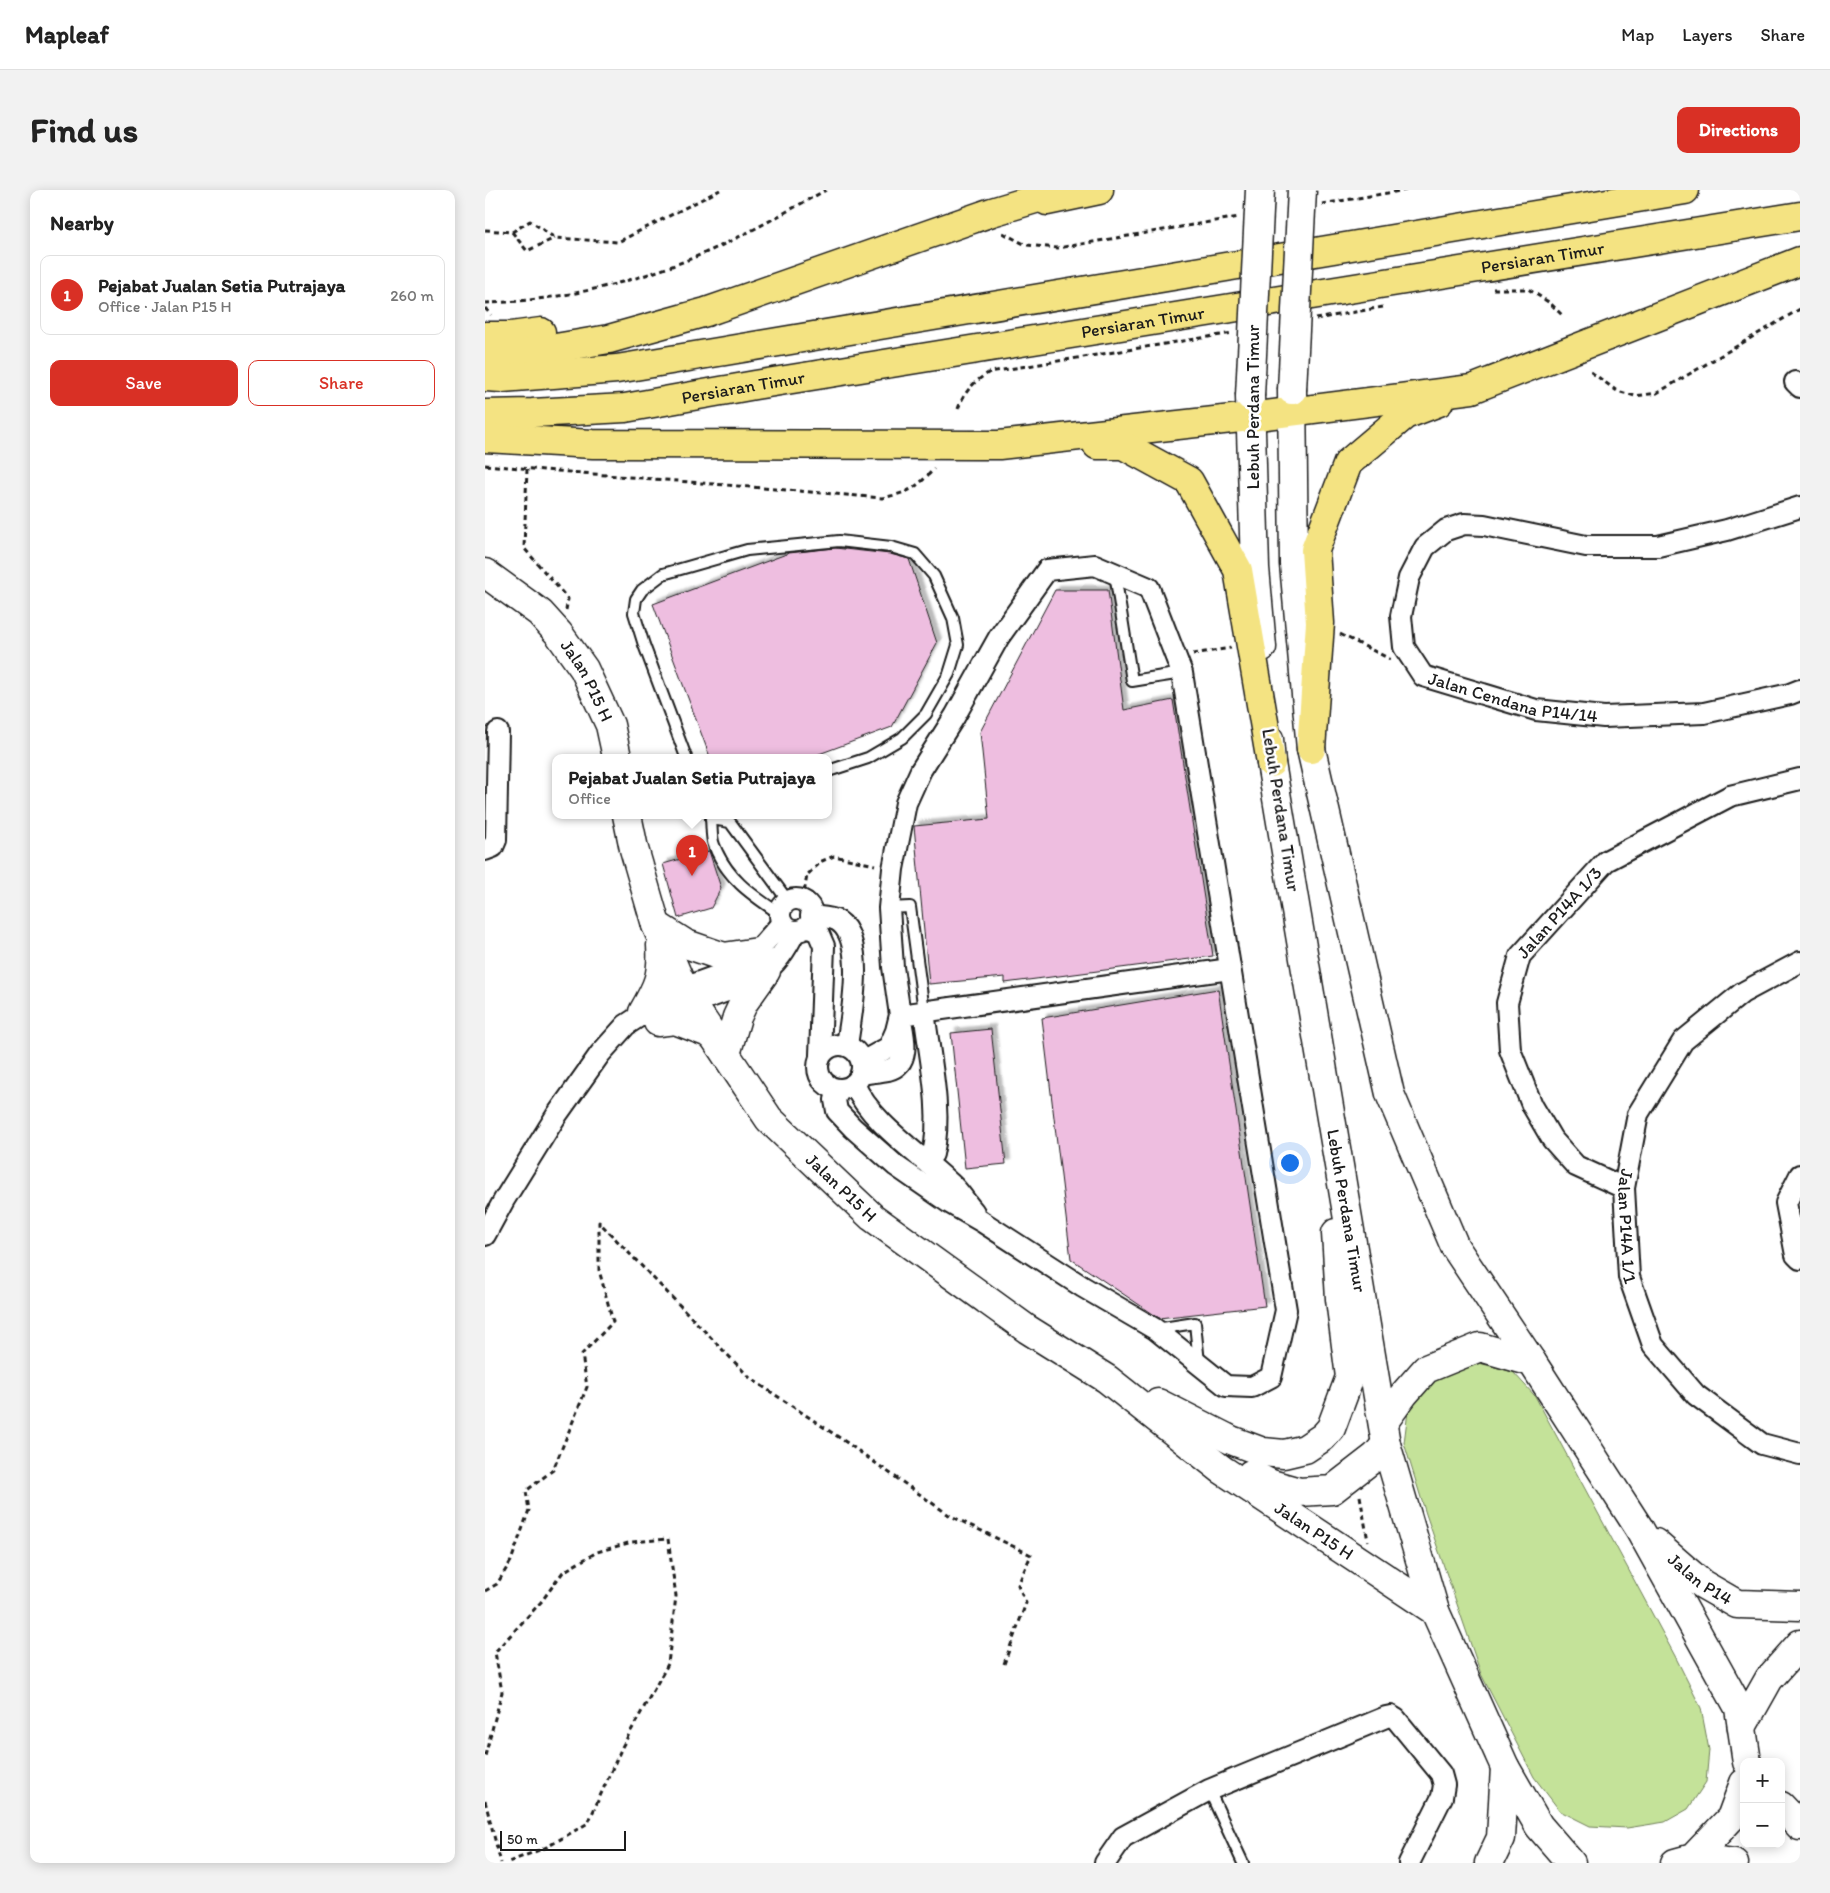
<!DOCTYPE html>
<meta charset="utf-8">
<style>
body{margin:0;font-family:Itim,sans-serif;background:#f2f2f2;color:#222}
.controls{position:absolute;right:15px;bottom:15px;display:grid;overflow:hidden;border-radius:10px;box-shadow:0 2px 12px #0003}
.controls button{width:45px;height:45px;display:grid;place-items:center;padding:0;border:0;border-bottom:1px solid #e0e0e0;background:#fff;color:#222;font:25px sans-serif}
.scale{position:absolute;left:15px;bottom:12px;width:126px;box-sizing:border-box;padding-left:5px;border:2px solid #1c1c1c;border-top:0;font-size:14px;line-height:18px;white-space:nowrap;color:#1c1c1c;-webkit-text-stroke:4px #fff;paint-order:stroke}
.you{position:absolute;left:804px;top:972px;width:18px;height:18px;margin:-12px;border:4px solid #fff;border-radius:50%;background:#1a73e8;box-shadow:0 0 0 8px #1a73e833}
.badge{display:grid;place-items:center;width:32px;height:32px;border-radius:50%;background:#d93025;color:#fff;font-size:16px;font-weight:700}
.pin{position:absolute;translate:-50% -41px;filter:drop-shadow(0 1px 2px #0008)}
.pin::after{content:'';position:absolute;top:26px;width:18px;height:15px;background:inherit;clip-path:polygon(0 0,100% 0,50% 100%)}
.popup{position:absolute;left:67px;top:564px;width:280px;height:65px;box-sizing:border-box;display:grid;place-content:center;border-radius:10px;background:#fff;filter:drop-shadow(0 1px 4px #0005);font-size:16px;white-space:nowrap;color:#767676}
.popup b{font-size:19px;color:#222}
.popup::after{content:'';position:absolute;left:50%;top:100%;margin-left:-10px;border:10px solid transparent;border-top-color:#fff}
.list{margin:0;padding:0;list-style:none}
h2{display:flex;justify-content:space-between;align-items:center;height:65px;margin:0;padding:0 20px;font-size:21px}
h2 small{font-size:16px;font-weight:400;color:#767676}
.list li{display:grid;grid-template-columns:32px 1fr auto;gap:15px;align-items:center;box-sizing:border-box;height:80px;margin:0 10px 10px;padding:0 10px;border:1px solid #e0e0e0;border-radius:10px}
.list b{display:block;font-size:19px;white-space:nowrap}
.list p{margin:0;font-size:16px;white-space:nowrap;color:#767676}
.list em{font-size:16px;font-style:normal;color:#767676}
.actions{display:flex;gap:10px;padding:15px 20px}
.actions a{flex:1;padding:11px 0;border:1px solid #d93025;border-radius:10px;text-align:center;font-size:18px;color:#d93025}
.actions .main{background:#d93025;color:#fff}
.map{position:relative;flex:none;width:1315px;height:1673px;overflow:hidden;border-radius:10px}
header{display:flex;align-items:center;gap:30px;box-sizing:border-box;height:70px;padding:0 25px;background:#fff;border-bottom:1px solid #e0e0e0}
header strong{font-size:24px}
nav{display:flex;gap:28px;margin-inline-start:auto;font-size:18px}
.intro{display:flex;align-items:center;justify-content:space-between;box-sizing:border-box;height:120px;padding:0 30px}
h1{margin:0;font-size:35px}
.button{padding:12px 22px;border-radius:10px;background:#d93025;color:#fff;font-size:18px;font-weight:700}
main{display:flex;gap:30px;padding:0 30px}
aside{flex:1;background:#fff;border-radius:10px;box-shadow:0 2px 12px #0003}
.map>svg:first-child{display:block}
.green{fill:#c4e299;stroke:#707f5a}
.building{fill:#eebee0;stroke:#1c1c1c;filter:url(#shadow)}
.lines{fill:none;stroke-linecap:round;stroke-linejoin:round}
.lane-casing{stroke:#1c1c1c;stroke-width:14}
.street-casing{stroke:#1c1c1c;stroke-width:24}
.secondary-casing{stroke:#1c1c1c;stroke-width:31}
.primary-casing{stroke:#1c1c1c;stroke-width:31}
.path{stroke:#1c1c1c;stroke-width:3;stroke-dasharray:5 4;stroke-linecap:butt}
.lane{stroke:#fff;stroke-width:10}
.street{stroke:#fff;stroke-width:20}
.secondary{stroke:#fff;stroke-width:28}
.primary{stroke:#f4e382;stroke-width:28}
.secondary-bridge-casing{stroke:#1c1c1c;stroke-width:31;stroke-linecap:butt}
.secondary-bridge{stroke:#fff;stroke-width:28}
.labels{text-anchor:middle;stroke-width:5;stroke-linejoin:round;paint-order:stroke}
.street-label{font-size:18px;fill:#1c1c1c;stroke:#fff}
</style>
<header>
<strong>Mapleaf</strong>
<nav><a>Map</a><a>Layers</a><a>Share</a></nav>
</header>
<div class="intro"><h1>Find us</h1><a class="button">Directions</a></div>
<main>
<aside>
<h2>Nearby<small></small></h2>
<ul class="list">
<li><span class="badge">1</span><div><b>Pejabat Jualan Setia Putrajaya</b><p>Office · Jalan P15 H</p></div><em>260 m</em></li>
</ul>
<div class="actions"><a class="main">Save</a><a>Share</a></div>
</aside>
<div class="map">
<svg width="1315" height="1673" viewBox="0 0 1315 1673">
<defs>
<filter id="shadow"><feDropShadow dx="4.5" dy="-4.5" stdDeviation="1" flood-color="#0004"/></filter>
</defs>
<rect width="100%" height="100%" fill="#fff"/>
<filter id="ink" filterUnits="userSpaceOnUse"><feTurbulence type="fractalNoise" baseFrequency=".02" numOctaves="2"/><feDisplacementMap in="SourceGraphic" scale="10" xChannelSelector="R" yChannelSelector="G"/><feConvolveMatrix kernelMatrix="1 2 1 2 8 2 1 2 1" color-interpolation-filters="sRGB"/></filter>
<g filter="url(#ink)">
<polygon class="green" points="994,1173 1028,1182 1050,1206 1190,1466 1216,1518 1224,1560 1221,1592 1203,1619 1180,1632 1142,1638 1105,1636 1075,1621 1049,1587 996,1484 941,1324 919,1253 923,1221 941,1190 962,1181"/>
<g class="building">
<polygon points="350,358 405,364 424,369 452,453 407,537 326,567 225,567 168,414 304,363"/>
<polygon points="570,400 623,400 639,520 688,510 728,766 520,793 520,787 444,794 429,636 504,629 495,542"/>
<polygon points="224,661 236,698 226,718 193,728 178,674"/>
<polygon points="733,799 780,1116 674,1128 586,1069 557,828"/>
<polygon points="506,839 521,974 480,978 466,843"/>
</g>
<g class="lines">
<defs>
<g id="lane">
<polyline points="630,384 647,491 697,483"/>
<polyline points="201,567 159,455 149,423 151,409 157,400 178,384 262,360 354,351 406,357 430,364 449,386 468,428 473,455 464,484 441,524 417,548 383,568 343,581"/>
<polyline points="404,718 425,717 439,821"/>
<path d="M295,724C267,705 242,689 229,655C226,648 227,637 226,629L245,632L303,711"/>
<polyline points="671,1139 710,1133 714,1173"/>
<polyline points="724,1600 758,1673"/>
</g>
<g id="street">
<polyline points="1310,192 1315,197"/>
<path id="s1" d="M1315,317L1242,340L1173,356H1101L999,335L979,334L961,340L940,357L924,388L916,426L919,457L938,486L1051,520L1119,527L1219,523L1305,504L1315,500"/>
<polyline points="0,660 8,657 11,650 13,542"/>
<circle cx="311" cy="725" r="16"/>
<path d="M326,726C334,727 347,727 353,731C382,750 366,826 362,855"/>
<polyline points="322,737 333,742 339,756 335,865"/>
<path id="s2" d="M1315,772L1257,803L1198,851L1153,924L1139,998L1144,1087L1168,1155L1211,1205L1277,1254L1315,1264"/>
<path d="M197,819C246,794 283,801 310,741"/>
<circle cx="355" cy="877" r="22"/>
<path d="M376,884C385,882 394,882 403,880C428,873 418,844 415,825L745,779"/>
<path d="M369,894C385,932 436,965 466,994C475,1002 481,1013 489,1022"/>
<polyline points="354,899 350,910 352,921 368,938 411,976 463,1012 496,1031 598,1097 670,1139 741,1196 767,1197 786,1187 801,1120 697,483 664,398 610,375 562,380 514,447 470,526 436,580 421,613 408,679 404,718 408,777 415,825 411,841 404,857 377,872"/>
<path d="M436,968L448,964C458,923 444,864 439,821"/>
<polyline points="1315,985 1301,1013 1311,1065 1315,1069"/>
<path id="s3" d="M1139,998L1091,976L1067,949L1047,915L1025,860L1022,813L1035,766L1121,671L1245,606L1315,589"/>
<polyline points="0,1045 19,1010 71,926 115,864 141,835 198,798 259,776 297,733"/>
<polyline points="620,1673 638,1647 724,1600 901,1527 906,1526 911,1529 956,1584 959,1595 957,1607 924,1673"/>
</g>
<g id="secondary">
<polyline points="807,200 809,374 826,559 905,904 970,1057 1047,1172"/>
<polyline points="765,206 770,378 777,457"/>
<path id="s4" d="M0,383L55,423L74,444L99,479L125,535L132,567"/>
<path id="s5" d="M784,549L786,573L901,1254L950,1421L1020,1577L1054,1636L1086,1673"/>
<path id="s6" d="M142,625L149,659L171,735L201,805L284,929L387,1027L542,1139L622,1189L736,1279L950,1421"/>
<polyline points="171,735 201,754 239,767 273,762"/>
<path d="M158,822C173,796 178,786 176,755"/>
<polyline points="173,832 190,830 229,845"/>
<polyline points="241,864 252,827 259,812 281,781"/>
<polyline points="673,1213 746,1250 778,1262 799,1264 820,1259 838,1247 846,1238 865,1187 855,1109 851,1043"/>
<polyline points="898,1233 919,1204 941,1179 995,1157 1047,1172 1154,1338 1254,1518 1262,1572"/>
<polyline points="766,1284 786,1294 814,1302 847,1300 891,1266 901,1254"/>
<path id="s7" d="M1170,1353L1217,1394L1252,1414L1315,1416"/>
<polyline points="1257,1537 1284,1489 1315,1454"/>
<polyline points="1296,1616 1315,1636"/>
<polyline points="1208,1668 1249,1673"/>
<polyline points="1004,1673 1016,1648 1020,1577"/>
<polyline points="1190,1673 1208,1668 1246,1628 1259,1593"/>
</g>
<g id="primary">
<polyline points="562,11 614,0"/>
<polyline points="0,146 26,146 56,142"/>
<polyline points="0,167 41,163 124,149 221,122 507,22 580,0"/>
<polyline points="0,187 17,188 132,179 1200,0"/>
<path id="s8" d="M0,224L47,223L140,218L270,195L1315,26"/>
<polyline points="0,248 108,254 514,255 765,227 987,199 1315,71"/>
<polyline points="612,255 638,255 704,291 753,380 786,573"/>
<polyline points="826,559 835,433 830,360 863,273 920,225 954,212"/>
</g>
</defs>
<use href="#lane" class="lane-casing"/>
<use href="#street" class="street-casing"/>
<use href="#secondary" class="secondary-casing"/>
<use href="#primary" class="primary-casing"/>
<g class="path">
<polyline points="837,14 921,0"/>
<polyline points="0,40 27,42 45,31 70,48 133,52 235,0"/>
<polyline points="27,42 42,61 70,48"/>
<polyline points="518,43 541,55 573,58 754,27"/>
<polyline points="1008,99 1043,99 1065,113 1078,126"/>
<path d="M0,113C76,111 153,92 222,62C263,44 302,21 341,0"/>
<polyline points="0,118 6,125"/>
<polyline points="831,129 898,117"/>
<polyline points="1106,182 1132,201 1150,206 1172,203 1315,119"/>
<path d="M473,219C479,202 489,191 505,182L748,143"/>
<path d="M0,275L397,308C425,302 430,299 449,279"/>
<polyline points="42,279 39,358 83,409 81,420"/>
<polyline points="855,444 905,469"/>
<polyline points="708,464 746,458"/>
<polyline points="318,710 322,685 337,671 349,666 390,675"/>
<polyline points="875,1306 883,1351"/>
<polyline points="0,1401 12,1394 26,1371 44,1320 41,1301 68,1280 102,1197 97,1164 128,1132 114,1080 114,1032 265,1188 358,1250 464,1325 546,1365 533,1395 541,1413 519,1474"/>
<polyline points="0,1566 17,1502 10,1462 56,1412 78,1382 112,1362 147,1352 183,1349 191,1406 183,1474 137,1557 103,1633 62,1657 21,1673"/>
<polyline points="0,1611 16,1673"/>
</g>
<use href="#lane" class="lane"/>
<use href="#street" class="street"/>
<use href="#secondary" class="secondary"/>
<use href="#primary" class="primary"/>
<defs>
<g id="secondary-bridge">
<polyline points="807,200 817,0"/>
<polyline points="765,206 775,0"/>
</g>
</defs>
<use href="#secondary-bridge" class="secondary-bridge-casing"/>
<use href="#secondary-bridge" class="secondary-bridge"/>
</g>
</g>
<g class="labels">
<g class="street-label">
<text dy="6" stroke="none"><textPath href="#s8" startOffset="1070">Persiaran Timur</textPath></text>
<text dy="6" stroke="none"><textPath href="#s8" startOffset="665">Persiaran Timur</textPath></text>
<text dy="6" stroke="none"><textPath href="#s8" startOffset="260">Persiaran Timur</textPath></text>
<text transform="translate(768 217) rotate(-90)" y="6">Lebuh Perdana Timur</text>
<text dy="6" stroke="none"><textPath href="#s4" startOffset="151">Jalan P15 H</textPath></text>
<text dy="6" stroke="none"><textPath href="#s1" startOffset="622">Jalan Cendana P14/14</textPath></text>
<text transform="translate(796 620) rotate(81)" y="6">Lebuh Perdana Timur</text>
<text dy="6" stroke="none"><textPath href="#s3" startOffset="342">Jalan P14A 1/3</textPath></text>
<text dy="6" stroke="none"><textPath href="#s6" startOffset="439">Jalan P15 H</textPath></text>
<text dy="6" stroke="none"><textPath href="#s5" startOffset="478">Lebuh Perdana Timur</textPath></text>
<text dy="6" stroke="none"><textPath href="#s2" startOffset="341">Jalan P14A 1/1</textPath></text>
<text dy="6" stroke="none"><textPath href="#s6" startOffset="1024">Jalan P15 H</textPath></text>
<text dy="6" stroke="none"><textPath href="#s7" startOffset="58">Jalan P14</textPath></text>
</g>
</g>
</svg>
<div class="controls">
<button>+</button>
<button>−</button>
</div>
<div class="scale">50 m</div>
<div class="you"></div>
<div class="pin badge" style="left:207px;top:686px">1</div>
<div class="popup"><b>Pejabat Jualan Setia Putrajaya</b>Office</div>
</div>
</main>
